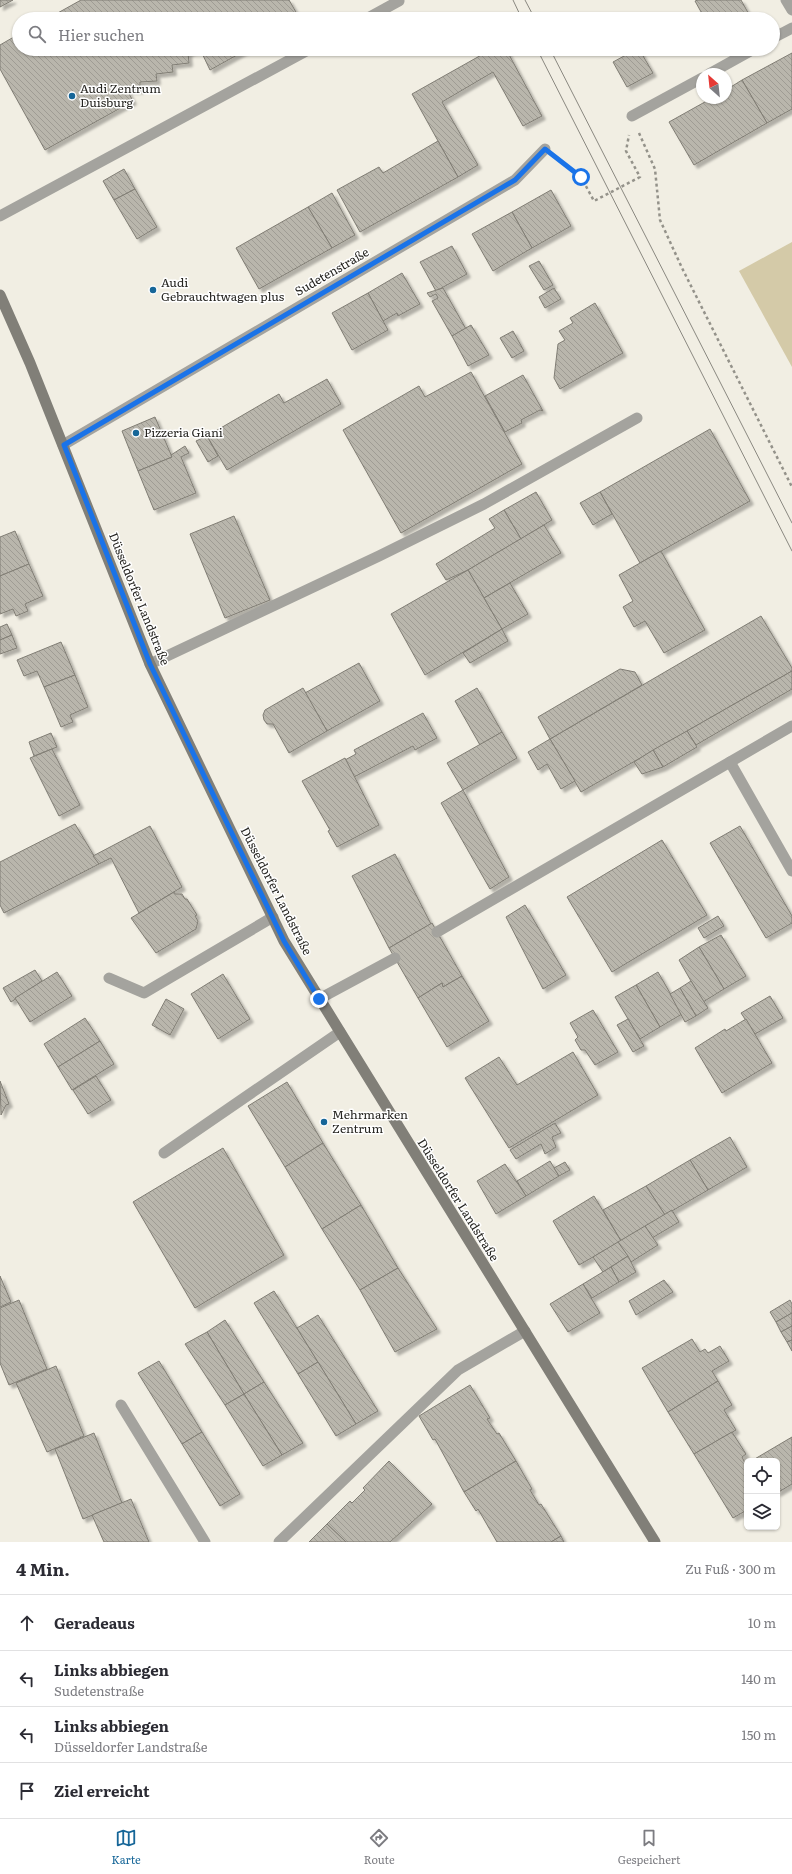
<!DOCTYPE html>
<html lang="de">
<meta charset="utf-8">
<style>
body{margin:0;font-family:Literata,serif;background:#f2f2f3;color:#2b2b33}
.controls{position:absolute;right:12px;bottom:12px;display:grid;overflow:hidden;border-radius:6px;box-shadow:0 1px 3px #0004}
.controls button{width:36px;height:36px;display:grid;place-items:center;padding:0;border:0;border-bottom:1px solid #e1e1e2;background:#fff;color:#2b2b33;font:20px sans-serif}
.compass{position:absolute;left:696px;top:68px;width:36px;height:36px;border-radius:50%;background:#fff;box-shadow:0 1px 3px #0004;rotate:333deg}
.stop{position:absolute;width:12px;height:12px;margin:-9px;border:3px solid #1a73e8;border-radius:50%;background:#fff}
.stop.end{background:#1a73e8;border-color:#fff;box-shadow:0 1px 4px #0008}
.list{margin:0;padding:0;list-style:none}
h2{display:flex;justify-content:space-between;align-items:center;height:52px;margin:0;padding:0 16px;font-size:17px}
h2 small{font-size:13px;font-weight:400;color:#7c7c81}
.list li{display:grid;grid-template-columns:26px 1fr auto;gap:12px;align-items:center;box-sizing:border-box;height:56px;padding:0 16px;border-top:1px solid #e1e1e2}
.list b{display:block;font-size:15px;white-space:nowrap}
.list p{margin:0;font-size:13px;white-space:nowrap;color:#7c7c81}
.list em{font-size:13px;font-style:normal;color:#7c7c81}
.icon{flex:none;width:22px;height:22px;fill:none;stroke:currentColor;stroke-width:2;stroke-linecap:round;stroke-linejoin:round}
.map{position:relative;flex:none;width:792px;height:1542px;overflow:hidden}
.search{position:absolute;background:#fff;box-shadow:0 1px 3px #0004;left:12px;right:12px;top:12px;height:44px;display:flex;align-items:center;gap:10px;box-sizing:border-box;padding:0 14px;border-radius:22px;color:#7c7c81;font-size:15px}
.sheet{height:276px;background:#fff}
nav{display:flex;justify-content:space-around;align-items:center;box-sizing:border-box;height:56px;border-top:1px solid #e1e1e2;background:#fff;font-size:11px;color:#7c7c81}
nav a{display:grid;justify-items:center;gap:2px}
nav .on{color:#166698}
.map>svg:first-child{display:block}
.pitch{fill:#d4caa8}
.building{fill:url(#building-back-hatch);stroke:#807d74;filter:url(#shadow)}
.lines{fill:none;stroke-linecap:round;stroke-linejoin:round}
.path{stroke:#94928a;stroke-width:2.5;stroke-dasharray:3 3;stroke-linecap:butt}
.service{stroke:#a4a39e;stroke-width:11}
.minor{stroke:#a4a39e;stroke-width:11}
.secondary{stroke:#817f78;stroke-width:11}
.tram{stroke:#8a8880;stroke-width:1}
.route{stroke:#1a73e8;stroke-width:5}
.poi-dot{fill:#166698;stroke:#fff;stroke-width:1.5}
.labels{text-anchor:middle;stroke-width:3;stroke-linejoin:round;paint-order:stroke}
.poi-label{font-size:12px;fill:#252420;stroke:#fff;text-anchor:start}
.street-label{font-size:12px;fill:#252420;stroke:#fff}
</style>
<div class="map">
<svg width="792" height="1542" viewBox="0 0 792 1542">
<defs>
<pattern id="building-back-hatch" width="6" height="6" patternUnits="userSpaceOnUse"><rect width="6" height="6" fill="#b9b6ac"/><path d="M-1 5l2 2M0 0l6 6M5-1l2 2" fill="none" stroke="#9f9c94"/></pattern>
<filter id="shadow"><feDropShadow dx="3.5" dy="3.5" stdDeviation="1" flood-color="#0004"/></filter>
</defs>
<rect width="100%" height="100%" fill="#f1eee3"/>
<polygon class="pitch" points="792,242 792,367 739,271"/>
<g class="building">
<polygon points="0,0 13,0 0,7"/>
<polygon points="81,0 289,0 300,19 47,19"/>
<polygon points="698,0 741,0 751,18 705,19 695,1"/>
<polygon points="19,34 19,49 197,49 188,53 189,63 172,65 173,72 156,74 157,81 140,82 140,90 127,90 133,101 45,150 0,69 0,45"/>
<polygon points="200,49 248,49 210,70"/>
<polygon points="492,49 506,49 542,116 523,126 493,72 442,102 478,165 458,177 412,94"/>
<polygon points="637,49 639,49 653,73 627,87 613,62"/>
<polygon points="792,53 792,109 767,123 742,80"/>
<polygon points="742,80 767,123 694,165 669,122 712,98 726,98 726,90"/>
<polygon points="438,141 458,177 360,232 337,190 379,167 383,173"/>
<polygon points="124,169 135,189 114,200 103,181"/>
<polygon points="135,189 157,227 137,239 114,200"/>
<polygon points="551,190 571,226 532,248 512,212"/>
<polygon points="332,193 355,235 332,248 308,207"/>
<polygon points="308,207 332,248 259,289 236,248"/>
<polygon points="512,212 532,248 493,271 472,234"/>
<polygon points="452,246 467,274 436,291 420,262"/>
<polygon points="539,261 553,285 544,290 529,266"/>
<polygon points="402,273 420,304 398,316 397,313 383,321 368,293"/>
<polygon points="443,288 466,329 452,336 432,301 438,298 436,294 430,297 427,293"/>
<polygon points="554,288 561,299 545,308 539,297"/>
<polygon points="368,293 388,330 352,350 332,313"/>
<polygon points="595,303 623,353 560,389 554,378 558,344 565,340 559,331 573,323 570,318"/>
<polygon points="471,325 489,355 468,366 452,336"/>
<polygon points="513,331 524,351 512,358 500,338"/>
<polygon points="471,372 522,464 401,533 343,430 419,386 425,397"/>
<polygon points="523,375 543,411 540,410 521,420 522,423 505,432 485,396"/>
<polygon points="327,379 341,404 227,470 207,436 279,394 284,403"/>
<polygon points="155,417 172,457 138,471 122,431"/>
<polygon points="710,429 750,501 640,563 600,492"/>
<polygon points="207,436 218,456 208,462 196,441"/>
<polygon points="185,446 189,453 181,457 196,493 154,510 138,471 172,457 171,455"/>
<polygon points="536,492 552,520 521,539 504,510"/>
<polygon points="600,492 612,514 593,525 580,503"/>
<polygon points="504,510 521,539 468,570 446,580 436,564 495,528 489,519"/>
<polygon points="234,516 270,600 225,618 190,534"/>
<polygon points="544,525 561,553 484,598 468,570"/>
<polygon points="15,531 29,564 0,576 0,537"/>
<polygon points="661,551 705,630 664,653 645,621 634,627 623,607 633,601 619,575"/>
<polygon points="29,564 43,596 25,604 28,611 16,616 13,609 0,614 0,576"/>
<polygon points="468,570 502,629 425,675 391,614"/>
<polygon points="510,583 528,614 502,629 484,598"/>
<polygon points="761,616 792,668 792,671 581,792 550,739"/>
<polygon points="7,624 12,635 0,640 0,627"/>
<polygon points="502,629 508,641 470,663 463,653"/>
<polygon points="12,635 17,648 0,654 0,640"/>
<polygon points="61,642 75,675 44,687 37,671 24,676 17,660"/>
<polygon points="359,663 380,701 327,731 305,693"/>
<polygon points="620,669 635,672 642,685 550,739 538,717"/>
<polygon points="792,671 792,689 696,745 687,731"/>
<polygon points="75,675 88,707 70,715 73,722 61,727 44,687"/>
<polygon points="303,688 327,731 289,753 273,724 267,724 264,720 263,715 265,710"/>
<polygon points="477,688 502,732 480,745 455,701"/>
<polygon points="423,713 437,738 415,750 413,746 354,777 345,760 356,754 354,750"/>
<polygon points="687,731 697,747 663,767 653,750"/>
<polygon points="502,732 517,758 463,790 447,763"/>
<polygon points="51,733 57,747 34,756 29,742"/>
<polygon points="550,739 575,781 561,789 547,764 538,770 528,752"/>
<polygon points="52,749 80,805 59,816 30,758"/>
<polygon points="653,750 663,767 642,774 634,762"/>
<polygon points="345,758 379,825 337,847 328,831 330,830 302,781"/>
<polygon points="463,790 509,877 490,889 441,803"/>
<polygon points="75,824 99,864 4,913 0,905 0,862"/>
<polygon points="150,826 182,887 139,913 111,858 99,864 93,856"/>
<polygon points="740,826 792,916 792,923 766,938 710,843"/>
<polygon points="662,840 707,915 612,972 567,897"/>
<polygon points="395,854 431,924 389,948 352,876"/>
<polygon points="174,892 175,894 182,894 185,899 187,899 197,915 195,916 198,921 196,929 156,953 131,918"/>
<polygon points="525,905 566,975 543,989 506,917"/>
<polygon points="718,916 724,926 704,938 698,928"/>
<polygon points="432,923 462,976 443,987 442,983 418,998 389,948"/>
<polygon points="721,935 746,976 724,989 699,947"/>
<polygon points="699,947 724,989 703,1002 679,960"/>
<polygon points="35,970 42,981 11,1002 3,988"/>
<polygon points="57,972 72,996 30,1022 15,998"/>
<polygon points="658,972 682,1014 660,1027 636,985"/>
<polygon points="223,974 250,1019 218,1039 191,994"/>
<polygon points="462,976 489,1021 447,1047 418,998 442,983 443,987"/>
<polygon points="691,981 708,1008 696,1016 680,988"/>
<polygon points="636,985 660,1027 640,1039 615,997"/>
<polygon points="680,988 696,1016 685,1022 670,994"/>
<polygon points="770,996 783,1018 755,1034 741,1013"/>
<polygon points="166,999 184,1009 170,1035 152,1025"/>
<polygon points="593,1010 618,1052 595,1065 585,1050 581,1050 575,1040 578,1037 570,1023"/>
<polygon points="85,1018 100,1041 58,1067 44,1044"/>
<polygon points="628,1019 644,1046 633,1052 617,1025"/>
<polygon points="746,1019 772,1063 722,1093 695,1048 725,1029 726,1031"/>
<polygon points="100,1041 114,1064 72,1090 58,1067"/>
<polygon points="573,1052 598,1095 509,1148 465,1078 499,1057 517,1085"/>
<polygon points="96,1076 111,1100 88,1114 73,1090"/>
<polygon points="0,1081 9,1104 6,1105 1,1115"/>
<polygon points="287,1082 323,1143 285,1167 248,1106"/>
<polygon points="555,1123 561,1133 552,1137 556,1147 545,1154 541,1144 516,1159 510,1150"/>
<polygon points="730,1137 747,1167 708,1190 690,1160"/>
<polygon points="323,1143 361,1205 322,1229 285,1167"/>
<polygon points="223,1148 284,1255 195,1308 133,1202"/>
<polygon points="690,1160 708,1190 665,1215 646,1186"/>
<polygon points="550,1161 559,1176 526,1196 517,1181"/>
<polygon points="565,1162 570,1170 559,1176 554,1168"/>
<polygon points="505,1164 526,1196 496,1214 477,1181"/>
<polygon points="646,1186 665,1215 621,1241 603,1210"/>
<polygon points="594,1196 621,1241 579,1265 553,1221"/>
<polygon points="361,1205 398,1268 360,1290 322,1229"/>
<polygon points="672,1210 679,1222 652,1238 645,1226"/>
<polygon points="645,1226 658,1245 631,1262 618,1242"/>
<polygon points="618,1242 628,1256 603,1272 593,1257"/>
<polygon points="628,1256 636,1272 619,1282 611,1267"/>
<polygon points="611,1267 619,1282 592,1298 583,1284"/>
<polygon points="398,1268 437,1329 395,1352 360,1290"/>
<polygon points="0,1276 11,1302 0,1307"/>
<polygon points="664,1280 673,1292 636,1315 629,1301"/>
<polygon points="583,1284 600,1313 568,1332 550,1304"/>
<polygon points="274,1291 318,1362 298,1374 254,1303"/>
<polygon points="19,1300 47,1369 9,1385 0,1363 0,1308"/>
<polygon points="790,1300 792,1304 792,1313 776,1322 770,1312"/>
<polygon points="792,1313 792,1326 781,1332 776,1322"/>
<polygon points="318,1315 378,1411 356,1424 297,1328"/>
<polygon points="225,1320 264,1382 244,1394 207,1332"/>
<polygon points="792,1326 792,1340 787,1342 781,1332"/>
<polygon points="207,1332 244,1394 225,1405 185,1344"/>
<polygon points="692,1339 700,1352 705,1349 708,1353 720,1346 729,1361 712,1371 718,1381 668,1412 642,1368"/>
<polygon points="792,1340 792,1351 787,1342"/>
<polygon points="159,1361 202,1432 182,1444 138,1373"/>
<polygon points="318,1362 356,1424 336,1436 298,1374"/>
<polygon points="56,1366 84,1436 47,1452 16,1383"/>
<polygon points="718,1381 732,1405 724,1410 736,1430 694,1454 668,1412"/>
<polygon points="264,1382 303,1443 282,1455 244,1394"/>
<polygon points="470,1385 490,1418 487,1419 497,1434 499,1433 516,1461 464,1492 435,1439 433,1440 419,1416"/>
<polygon points="244,1394 282,1455 263,1466 225,1405"/>
<polygon points="202,1432 240,1494 220,1506 182,1444"/>
<polygon points="732,1432 746,1454 742,1457 747,1467 747,1510 733,1518 694,1454"/>
<polygon points="94,1433 122,1503 83,1519 55,1449"/>
<polygon points="792,1437 792,1484 777,1493 777,1461 753,1460"/>
<polygon points="389,1461 432,1504 390,1542 346,1542 327,1524 350,1501 352,1503 365,1490 363,1488"/>
<polygon points="516,1461 532,1489 530,1490 539,1505 541,1504 561,1536 551,1542 497,1542 478,1509 476,1511 464,1492"/>
<polygon points="131,1499 149,1542 104,1542 92,1515"/>
<polygon points="327,1524 346,1542 309,1542"/>
<polygon points="561,1536 564,1542 551,1542"/>
</g>
<g class="lines">
<g class="path">
<polyline points="639,133 655,169 660,220 682,268 792,487"/>
<polyline points="561,161 581,177 594,201 640,177 626,151 629,135"/>
</g>
<g class="service">
<polyline points="366,19 399,1"/>
<polyline points="0,216 310,49"/>
<polyline points="150,664 379,556 484,504 637,418"/>
<polyline points="730,762 792,871"/>
<polyline points="437,932 792,726"/>
<polyline points="109,978 144,993 273,917"/>
<polyline points="319,999 395,958"/>
<polyline points="164,1153 340,1032"/>
<polyline points="121,1405 205,1542"/>
<polyline points="279,1542 458,1370 525,1331"/>
</g>
<g class="minor">
<polyline points="786,0 792,10"/>
<polyline points="773,38 792,28"/>
<polyline points="709,74 754,49"/>
<polyline points="632,116 702,78"/>
<polyline points="63,445 515,180 545,149"/>
</g>
<polyline class="secondary" points="0,295 30,363 150,664 284,941 655,1542"/>
<g class="tram">
<polyline points="513,0 522,19"/>
<polyline points="525,0 535,19"/>
<polyline points="537,49 792,551"/>
<polyline points="550,49 792,523"/>
</g>
</g>
<g class="lines">
<polyline class="route" points="319,999 284,941 150,664 64,445 515,180 545,149 581,177"/>
</g>
<g class="poi-dot">
<circle cx="72" cy="96" r="4"/>
<circle cx="153" cy="290" r="4"/>
<circle cx="136" cy="433" r="4"/>
<circle cx="324" cy="1122" r="4"/>
</g>
<g class="labels">
<g class="poi-label">
<text x="80" y="93">Audi Zentrum<tspan x="80" dy="14">Duisburg</tspan></text>
<text x="161" y="287">Audi<tspan x="161" dy="14">Gebrauchtwagen plus</tspan></text>
<text x="144" y="437">Pizzeria Giani</text>
<text x="332" y="1119">Mehrmarken<tspan x="332" dy="14">Zentrum</tspan></text>
</g>
<g class="street-label">
<text transform="translate(332 272) rotate(-30)" y="4">Sudetenstraße</text>
<text transform="translate(139 599) rotate(68)" y="4">Düsseldorfer Landstraße</text>
<text transform="translate(276 891) rotate(63)" y="4">Düsseldorfer Landstraße</text>
<text transform="translate(458 1200) rotate(58)" y="4">Düsseldorfer Landstraße</text>
</g>
</g>
</svg>
<div class="controls">
<button><svg class="icon" aria-label="locate" viewBox="0 0 24 24"><circle cx="12" cy="12" r="6"/><path d="M12 2v4M12 18v4M2 12h4M18 12h4"/></svg></button>
<button><svg class="icon" aria-label="layers" viewBox="0 0 24 24"><path d="M12 4l9 5-9 5-9-5zM3 14l9 5 9-5"/></svg></button>
</div>
<svg class="compass" viewBox="-18 -18 36 36"><path d="M0-13l5 13h-10z" fill="#e53935"/><path d="M0 13l5-13h-10z" fill="#7c7c81"/></svg>
<div class="stop" style="left:581px;top:177px"></div>
<div class="stop end" style="left:319px;top:999px"></div>
<div class="search"><svg class="icon" aria-label="search" viewBox="0 0 24 24"><circle cx="10" cy="10" r="6"/><path d="M15 15l6 6"/></svg>Hier suchen</div>
</div>
<section class="sheet">
<h2>4 Min.<small>Zu Fuß · 300 m</small></h2>
<ul class="list">
<li><svg class="icon" aria-label="ahead" viewBox="0 0 24 24"><path d="M12 20V5M6 11l6-6 6 6"/></svg><div><b>Geradeaus</b></div><em>10 m</em></li>
<li><svg class="icon" aria-label="left" viewBox="0 0 24 24"><path d="M17 20v-9H6M10 6l-5 5 5 5"/></svg><div><b>Links abbiegen</b><p>Sudetenstraße</p></div><em>140 m</em></li>
<li><svg class="icon" aria-label="left" viewBox="0 0 24 24"><path d="M17 20v-9H6M10 6l-5 5 5 5"/></svg><div><b>Links abbiegen</b><p>Düsseldorfer Landstraße</p></div><em>150 m</em></li>
<li><svg class="icon" aria-label="arrive" viewBox="0 0 24 24"><path d="M6 21V4h12l-3 4 3 4H6"/></svg><div><b>Ziel erreicht</b></div></li>
</ul>
</section>
<nav>
<a class="on"><svg class="icon" aria-label="map" viewBox="0 0 24 24"><path d="M3 6l6-2 6 2 6-2v14l-6 2-6-2-6 2zM9 4v14M15 6v14"/></svg>Karte</a>
<a><svg class="icon" aria-label="directions" viewBox="0 0 24 24"><path d="M12 3l9 9-9 9-9-9zM9 14v-3h6M13 9l2 2-2 2"/></svg>Route</a>
<a><svg class="icon" aria-label="saved" viewBox="0 0 24 24"><path d="M7 4h10v16l-5-4-5 4z"/></svg>Gespeichert</a>
</nav>
